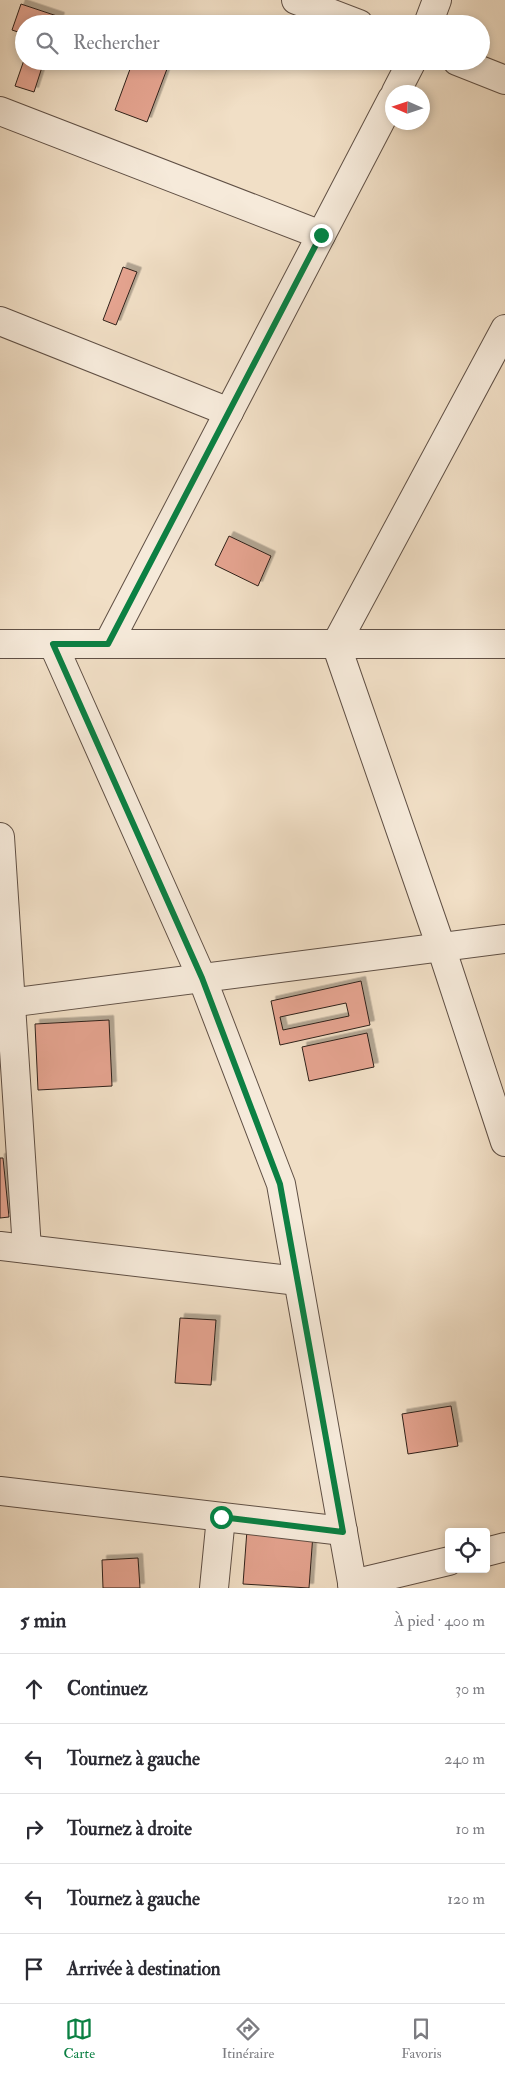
<!DOCTYPE html>
<html lang="fr">
<meta charset="utf-8">
<style>
body{margin:0;font-family:"IM FELL Double Pica",serif;background:#f2f2f3;color:#2b2b33}
.controls{position:absolute;right:15px;bottom:15px;display:grid;overflow:hidden;border-radius:5px;box-shadow:0 2px 8px #0003}
.controls button{width:45px;height:45px;display:grid;place-items:center;padding:0;border:0;border-bottom:1px solid #e1e1e2;background:#fff;color:#2b2b33;font:25px sans-serif}
.compass{position:absolute;left:385px;top:85px;width:45px;height:45px;border-radius:50%;background:#fff;box-shadow:0 2px 8px #0003;rotate:273deg}
.stop{position:absolute;width:15px;height:15px;margin:-11px;border:4px solid #0b8043;border-radius:50%;background:#fff}
.stop.end{background:#0b8043;border-color:#fff;box-shadow:0 1px 5px #0008}
.list{margin:0;padding:0;list-style:none}
h2{display:flex;justify-content:space-between;align-items:center;height:65px;margin:0;padding:0 20px;font-size:21px}
h2 small{font-size:16px;font-weight:400;color:#7c7c81}
.list li{display:grid;grid-template-columns:32px 1fr auto;gap:15px;align-items:center;box-sizing:border-box;height:70px;padding:0 20px;border-top:1px solid #e1e1e2}
.list b{display:block;font-size:19px;white-space:nowrap}
.list em{font-size:16px;font-style:normal;color:#7c7c81}
.icon{flex:none;width:28px;height:28px;fill:none;stroke:currentColor;stroke-width:2;stroke-linecap:round;stroke-linejoin:round}
.map{position:relative;flex:none;width:505px;height:1588px;overflow:hidden}
.search{position:absolute;background:#fff;box-shadow:0 2px 8px #0003;left:15px;right:15px;top:15px;height:55px;display:flex;align-items:center;gap:12px;box-sizing:border-box;padding:0 18px;border-radius:28px;color:#7c7c81;font-size:19px}
.sheet{height:415px;background:#fff}
nav{display:flex;justify-content:space-around;align-items:center;box-sizing:border-box;height:70px;border-top:1px solid #e1e1e2;background:#fff;font-size:14px;color:#7c7c81}
nav a{display:grid;justify-items:center;gap:2px}
nav .on{color:#0b8043}
.map>svg:first-child{display:block}
.building{fill:#e4a38f;stroke:#2f211a;fill-rule:evenodd;filter:url(#shadow)}
.lines{fill:none;stroke-linecap:round;stroke-linejoin:round}
.minor-casing{stroke:#605045;stroke-width:30}
.minor{stroke:#f6eada;stroke-width:28}
.route{stroke:#0b8043;stroke-width:6}
</style>
<div class="map">
<svg width="505" height="1588" viewBox="0 0 505 1588">
<defs>
<filter id="shadow"><feDropShadow dx="4.5" dy="-4.5" stdDeviation="0" flood-color="#0004"/></filter>
</defs>
<rect width="100%" height="100%" fill="#f1dfc6"/>
<filter id="stains"><feTurbulence type="fractalNoise" baseFrequency=".004" numOctaves="4"/><feColorMatrix values="0 0 0 0 .2 0 0 0 0 .09 0 0 0 0 .02 0 0 0 .5 -.17"/></filter>
<radialGradient id="worn" r=".72"><stop offset=".6" stop-color="#630" stop-opacity="0"/><stop offset="1" stop-color="#630" stop-opacity=".3"/></radialGradient>
<g class="building">
<polygon points="21,4 60,17 57,24 24,24 24,34 12,30"/>
<polygon points="24,60 44,61 34,92 15,86"/>
<polygon points="133,61 170,61 147,122 115,110"/>
<polygon points="123,267 137,272 116,325 103,320"/>
<polygon points="229,536 271,556 258,586 215,565"/>
<path d="M361,981L370,1025L280,1045L271,1001ZM346,1003L349,1016L283,1030L280,1017Z"/>
<polygon points="109,1020 112,1086 38,1090 35,1024"/>
<polygon points="367,1033 374,1067 309,1081 302,1047"/>
<polygon points="0,1158 3,1158 9,1217 0,1218"/>
<polygon points="180,1318 216,1320 211,1385 175,1383"/>
<polygon points="451,1406 458,1446 408,1454 402,1414"/>
<polygon points="247,1530 313,1534 309,1588 243,1584"/>
<polygon points="138,1558 140,1588 103,1588 102,1560"/>
</g>
<g class="lines">
<defs>
<g id="minor">
<polyline points="296,0 359,24"/>
<polyline points="428,24 437,0"/>
<polyline points="457,61 505,80"/>
<polyline points="396,92 412,61"/>
<polyline points="0,111 321,235"/>
<polyline points="0,321 229,412"/>
<polyline points="505,329 336,644 441,947 505,1142"/>
<polyline points="0,644 505,644"/>
<polyline points="53,644 202,978 281,1184 353,1588"/>
<polyline points="108,644 392,99"/>
<polyline points="0,837 27,1249"/>
<polyline points="0,1004 505,939"/>
<polyline points="0,1246 298,1281"/>
<polyline points="0,1491 343,1531"/>
<polyline points="486,1552 505,1547"/>
<polyline points="352,1584 449,1561"/>
<polyline points="214,1588 221,1517"/>
</g>
</defs>
<use href="#minor" class="minor-casing"/>
<use href="#minor" class="minor"/>
</g>
<g class="lines">
<polyline class="route" points="221,1517 343,1532 280,1184 202,978 53,644 108,644 321,235"/>
</g>
<rect width="100%" height="100%" filter="url(#stains)"/>
<rect width="100%" height="100%" fill="url(#worn)"/>
</svg>
<div class="controls">
<button><svg class="icon" aria-label="locate" viewBox="0 0 24 24"><circle cx="12" cy="12" r="6"/><path d="M12 2v4M12 18v4M2 12h4M18 12h4"/></svg></button>
</div>
<svg class="compass" viewBox="-18 -18 36 36"><path d="M0-13l5 13h-10z" fill="#e53935"/><path d="M0 13l5-13h-10z" fill="#7c7c81"/></svg>
<div class="stop" style="left:221px;top:1517px"></div>
<div class="stop end" style="left:321px;top:235px"></div>
<div class="search"><svg class="icon" aria-label="search" viewBox="0 0 24 24"><circle cx="10" cy="10" r="6"/><path d="M15 15l6 6"/></svg>Rechercher</div>
</div>
<section class="sheet">
<h2>5 min<small>À pied · 400 m</small></h2>
<ul class="list">
<li><svg class="icon" aria-label="ahead" viewBox="0 0 24 24"><path d="M12 20V5M6 11l6-6 6 6"/></svg><div><b>Continuez</b></div><em>30 m</em></li>
<li><svg class="icon" aria-label="left" viewBox="0 0 24 24"><path d="M17 20v-9H6M10 6l-5 5 5 5"/></svg><div><b>Tournez à gauche</b></div><em>240 m</em></li>
<li><svg class="icon" aria-label="right" viewBox="0 0 24 24"><path d="M7 20v-9h11M14 6l5 5-5 5"/></svg><div><b>Tournez à droite</b></div><em>10 m</em></li>
<li><svg class="icon" aria-label="left" viewBox="0 0 24 24"><path d="M17 20v-9H6M10 6l-5 5 5 5"/></svg><div><b>Tournez à gauche</b></div><em>120 m</em></li>
<li><svg class="icon" aria-label="arrive" viewBox="0 0 24 24"><path d="M6 21V4h12l-3 4 3 4H6"/></svg><div><b>Arrivée à destination</b></div></li>
</ul>
</section>
<nav>
<a class="on"><svg class="icon" aria-label="map" viewBox="0 0 24 24"><path d="M3 6l6-2 6 2 6-2v14l-6 2-6-2-6 2zM9 4v14M15 6v14"/></svg>Carte</a>
<a><svg class="icon" aria-label="directions" viewBox="0 0 24 24"><path d="M12 3l9 9-9 9-9-9zM9 14v-3h6M13 9l2 2-2 2"/></svg>Itinéraire</a>
<a><svg class="icon" aria-label="saved" viewBox="0 0 24 24"><path d="M7 4h10v16l-5-4-5 4z"/></svg>Favoris</a>
</nav>
